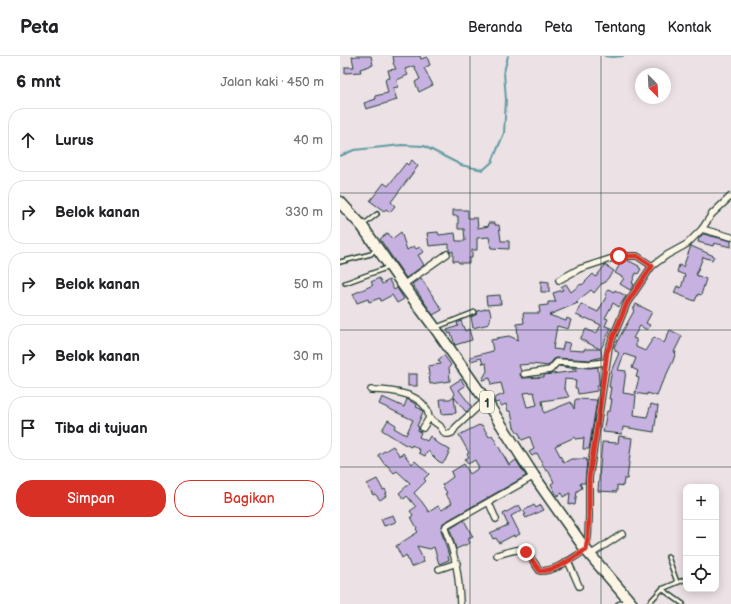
<!DOCTYPE html>
<html lang="id">
<meta charset="utf-8">
<style>
body{margin:0;font-family:"Balsamiq Sans",sans-serif;background:#f6f6f6;color:#202124}
.controls{position:absolute;right:12px;bottom:12px;display:grid;overflow:hidden;border-radius:8px;box-shadow:0 2px 10px #0003}
.controls button{width:36px;height:36px;display:grid;place-items:center;padding:0;border:0;border-bottom:1px solid #e0e0e0;background:#fff;color:#202124;font:20px sans-serif}
.compass{position:absolute;left:295px;top:12px;width:36px;height:36px;border-radius:50%;background:#fff;box-shadow:0 2px 10px #0003;rotate:156deg}
.stop{position:absolute;width:12px;height:12px;margin:-9px;border:3px solid #d93025;border-radius:50%;background:#fff}
.stop.end{background:#d93025;border-color:#fff;box-shadow:0 1px 4px #0008}
.list{margin:0;padding:0;list-style:none}
h2{display:flex;justify-content:space-between;align-items:center;height:52px;margin:0;padding:0 16px;font-size:17px}
h2 small{font-size:13px;font-weight:400;color:#757577}
.list li{display:grid;grid-template-columns:26px 1fr auto;gap:12px;align-items:center;box-sizing:border-box;height:64px;margin:0 8px 8px;padding:0 8px;border:1px solid #e0e0e0;border-radius:16px}
.list b{display:block;font-size:15px;white-space:nowrap}
.list em{font-size:13px;font-style:normal;color:#757577}
.actions{display:flex;gap:8px;padding:12px 16px}
.actions a{flex:1;padding:9px 0;border:1px solid #d93025;border-radius:16px;text-align:center;font-size:14px;color:#d93025}
.actions .main{background:#d93025;color:#fff}
.icon{flex:none;width:22px;height:22px;fill:none;stroke:currentColor;stroke-width:2;stroke-linecap:round;stroke-linejoin:round}
.map{position:relative;flex:none;width:391px;height:548px;overflow:hidden}
header{display:flex;align-items:center;gap:24px;box-sizing:border-box;height:56px;padding:0 20px;background:#fff;border-bottom:1px solid #e0e0e0}
header strong{font-size:19px}
nav{display:flex;gap:22px;margin-inline-start:auto;font-size:14px}
main{display:flex}
aside{flex:1;background:#fff}
.map>svg:first-child{display:block}
.lines{fill:none;stroke-linecap:round;stroke-linejoin:round}
.stream{stroke:#619ba2;stroke-width:2}
.building{fill:#c7b1e0;stroke:#1f3d34;fill-rule:evenodd}
.lane-casing{stroke:#1f3d34;stroke-width:6}
.street-casing{stroke:#1f3d34;stroke-width:8}
.highway-casing{stroke:#1f3d34;stroke-width:13}
.lane{stroke:#fcf5e5;stroke-width:3}
.street{stroke:#fcf5e5;stroke-width:5.5}
.highway{stroke:#fcf5e5;stroke-width:10}
.route{stroke:#d93025;stroke-width:5}
.grid{fill:none;stroke:#1f3d34;stroke-width:1;stroke-opacity:0.55}
.labels{text-anchor:middle;stroke-width:4;stroke-linejoin:round;paint-order:stroke}
.shield{fill:#fcf5e5;stroke:#617469;stroke-width:1}
.shield-label{font-size:13px;font-weight:bold;fill:#1f3d34}
</style>
<header>
<strong>Peta</strong>
<nav><a>Beranda</a><a>Peta</a><a>Tentang</a><a>Kontak</a></nav>
</header>
<main>
<aside>
<h2>6 mnt<small>Jalan kaki · 450 m</small></h2>
<ul class="list">
<li><svg class="icon" aria-label="ahead" viewBox="0 0 24 24"><path d="M12 20V5M6 11l6-6 6 6"/></svg><div><b>Lurus</b></div><em>40 m</em></li>
<li><svg class="icon" aria-label="right" viewBox="0 0 24 24"><path d="M7 20v-9h11M14 6l5 5-5 5"/></svg><div><b>Belok kanan</b></div><em>330 m</em></li>
<li><svg class="icon" aria-label="right" viewBox="0 0 24 24"><path d="M7 20v-9h11M14 6l5 5-5 5"/></svg><div><b>Belok kanan</b></div><em>50 m</em></li>
<li><svg class="icon" aria-label="right" viewBox="0 0 24 24"><path d="M7 20v-9h11M14 6l5 5-5 5"/></svg><div><b>Belok kanan</b></div><em>30 m</em></li>
<li><svg class="icon" aria-label="arrive" viewBox="0 0 24 24"><path d="M6 21V4h12l-3 4 3 4H6"/></svg><div><b>Tiba di tujuan</b></div></li>
</ul>
<div class="actions"><a class="main">Simpan</a><a>Bagikan</a></div>
</aside>
<div class="map">
<svg width="391" height="548" viewBox="0 0 391 548">
<rect width="100%" height="100%" fill="#ece1e4"/>
<filter id="ink" filterUnits="userSpaceOnUse"><feTurbulence type="fractalNoise" baseFrequency=".025" numOctaves="2"/><feDisplacementMap in="SourceGraphic" scale="8" xChannelSelector="R" yChannelSelector="G"/><feConvolveMatrix kernelMatrix="1 2 1 2 8 2 1 2 1" color-interpolation-filters="sRGB"/></filter>
<g filter="url(#ink)">
<g class="lines">
<g class="stream">
<polyline points="265,0 272,1 283,0"/>
<polyline points="0,100 14,94 62,89 84,90 121,109 143,114 152,106 164,77 166,44 164,16 168,0"/>
</g>
</g>
<g class="building">
<polygon points="16,0 31,0 33,9 20,13 21,16 5,17 5,11 14,11 12,1"/>
<polygon points="53,0 80,0 81,3 87,1 90,9 84,12 93,29 79,36 75,26 80,23 74,10 65,13 68,19 57,24 58,31 53,32 57,44 26,53 24,47 36,43 35,40 48,37 45,23 50,22 48,14 56,13 53,7 54,6"/>
<polygon points="72,104 78,110 51,146 55,150 50,156 46,153 44,155 30,145 44,127 48,130 66,107 68,109"/>
<polygon points="113,154 128,154 128,162 137,162 138,172 149,170 148,167 155,167 155,169 159,169 161,185 169,185 169,193 151,192 149,181 137,182 137,194 132,194 132,202 129,202 129,207 119,207 118,205 113,205 113,195 111,196 109,195 109,188 89,190 87,177 98,176 99,179 115,177 116,185 125,185 124,173 118,173 118,160 113,160"/>
<polygon points="61,176 67,194 74,190 76,193 80,191 84,196 78,199 84,209 66,222 40,183 48,177 52,183"/>
<polygon points="363,178 391,185 391,191 374,187 373,190 358,186 359,182"/>
<polygon points="351,190 374,200 372,204 363,201 356,219 366,223 361,239 358,238 355,245 334,237 337,230 341,232 345,219 337,216 339,209 343,211"/>
<polygon points="282,204 287,204 299,210 299,212 301,213 298,218 296,217 292,227 294,228 290,234 280,228 284,222 275,217"/>
<path d="M265,209L274,215L263,228L262,227L254,237L251,234L236,246L238,247L209,259L226,265L227,262L231,264L228,273L217,270L213,293L222,294L224,286L230,287L228,294L244,295V293H260L240,283L246,273L256,278L261,269L246,262L245,263L236,259L241,248L258,256L267,239H265L268,233L274,236L275,234L286,240L279,251L273,247L265,262L268,263L265,270L271,272L261,293L262,301L250,304L217,302L214,303L208,310L192,308L179,309L181,315L180,319L182,322H184L204,321V319L236,315V313L219,310L250,312L258,311L259,328V330H257V335L238,338L237,332H235L236,325H234V324L225,323L224,331L229,341L202,345L204,357L231,346L234,353L235,344L237,343L257,344L249,393H243L244,382L235,383V381L215,390L224,407L231,403H247L245,427H240L242,432L237,435L235,449L229,448L230,437L223,441L222,437L217,440L211,428L214,426L208,414L206,415L197,397L192,400L189,396L194,393L190,381L182,384L179,377H178L174,371L171,356L168,355L166,348L161,350L159,346L155,347L154,342L164,338L161,327L151,329L150,322L142,324L147,315L146,307L143,308L141,302L131,305L130,301L153,295L151,284L157,283V282L169,280L178,284L177,268L184,267L183,257H200L199,250L208,249V246H216L213,237L223,234L221,231L226,228L231,236L241,228L242,229L253,218L256,221ZM194,336L197,349L187,351L183,337Z"/>
<polygon points="39,222 42,228 49,224 54,234 57,232 64,243 57,247 52,239 41,245 40,242 29,246 28,243 17,247 13,238 33,229 31,226"/>
<polygon points="81,222 102,254 93,259 72,228"/>
<polygon points="201,225 209,226 209,236 201,236"/>
<polygon points="160,239 161,248 147,249 146,240"/>
<polygon points="296,248 312,256 306,267 310,269 307,274 300,270 293,282 296,283 296,291 305,295 314,281 324,287 330,274 342,280 334,296 336,296 333,305 323,326 322,326 317,340 307,337 307,339 295,337 299,322 296,321 298,315 292,312 296,302 284,298 278,314 286,315 283,337 296,339 294,359 307,361 311,348 318,350 314,376 283,371 282,378 263,376 267,355 270,355 272,343 269,343 271,331 269,331 272,313 279,297 276,295 274,291 294,255 293,254"/>
<polygon points="149,252 151,259 149,268 133,272 131,261 137,258 138,255"/>
<polygon points="121,265 125,275 129,273 132,284 115,289 111,277 109,278 107,274 118,270 117,267"/>
<polygon points="104,299 111,309 109,311 110,325 90,328 88,310 101,308 98,304"/>
<rect x="68" y="318" width="9" height="12"/>
<polygon points="121,323 125,330 119,334 132,351 126,356 114,341 116,357 102,358 100,343 110,343 115,339 110,330"/>
<polygon points="42,341 64,351 67,343 77,349 76,351 81,353 83,356 77,370 79,371 78,375 81,376 79,381 87,385 90,380 95,384 94,385 110,394 105,405 102,407 98,405 88,395 85,400 79,397 80,394 72,389 71,391 64,388 42,374 48,364 56,369 54,372 66,379 73,364 39,348"/>
<polygon points="139,369 140,370 142,369 149,381 152,379 169,409 176,404 186,420 103,467 101,474 109,500 108,500 109,504 99,508 94,491 90,493 77,490 84,506 71,511 66,499 62,502 56,490 78,476 76,473 77,472 71,461 73,459 70,455 76,451 67,440 64,443 59,437 70,427 57,415 54,417 46,408 45,409 38,399 53,390 60,400 63,397 72,408 75,405 89,418 84,423 86,425 74,437 82,446 89,456 98,450 102,454 112,447 105,438 107,437 102,429 113,421 111,416 124,408 130,418 139,412 135,404 128,408 125,403 129,401 127,398 129,397 119,379"/>
<polygon points="279,380 292,382 287,423 284,423 283,430 277,429 277,436 258,435 262,386 278,387"/>
<polygon points="37,423 43,434 45,433 47,437 45,438 46,440 40,444 35,438 33,439 27,428"/>
<polygon points="179,449 182,454 171,460 180,478 174,481 174,479 159,487 156,482 153,483 150,477 168,469 163,458"/>
<polygon points="194,449 196,452 201,449 204,454 186,462 184,459 186,458 183,455"/>
<polygon points="53,459 56,466 44,470 41,463"/>
<polygon points="124,464 133,481 128,483 130,487 116,493 110,473"/>
</g>
<g class="lines">
<defs>
<g id="lane">
<polyline points="23,169 37,158"/>
<polyline points="0,206 31,198 35,194"/>
<polyline points="5,227 49,211"/>
<polyline points="97,271 135,256"/>
<polyline points="328,501 337,526"/>
<polyline points="322,533 343,548"/>
<polyline points="278,548 286,545"/>
<polyline points="308,548 322,533 346,523"/>
</g>
<g id="street">
<polyline points="362,173 391,181"/>
<polyline points="219,224 239,213 279,200 297,200 312,210"/>
<polyline points="63,229 107,198"/>
<polyline points="184,318 210,314 217,306 250,308 266,306"/>
<path d="M31,334C51,334 87,337 89,362"/>
<polyline points="83,372 89,362 100,370 105,378 109,378 112,377 116,371 140,349 146,345"/>
<polyline points="149,447 156,463"/>
<path d="M157,499C187,490 183,491 200,515C217,515 232,502 246,494L248,481L249,460V422L260,351L269,291L287,247L312,210L327,199L347,188L362,173L372,158L391,140"/>
<polyline points="250,499 282,478"/>
<polyline points="228,505 239,530"/>
<polyline points="99,513 117,507"/>
<path d="M120,548C119,519 116,501 105,473L106,470L194,420"/>
</g>
<polyline id="highway" points="0,146 22,170 63,229 95,272 146,345 194,420 246,494 292,548"/>
</defs>
<use href="#lane" class="lane-casing"/>
<use href="#street" class="street-casing"/>
<use href="#highway" class="highway-casing"/>
<use href="#lane" class="lane"/>
<use href="#street" class="street"/>
<use href="#highway" class="highway"/>
</g>
</g>
<g class="lines" filter="url(#ink)">
<path class="route" d="M186,496L200,515C217,515 232,502 246,494L248,481L249,460V422L260,351L267,296L287,247L312,210L297,200H279"/>
</g>
<path class="grid" d="M130,0V548M261,0V548M0,137H391M0,274H391M0,411H391"/>
<g class="labels">
<rect class="shield" x="140" y="335" width="14" height="22" rx="3"/>
<g class="shield-label">
<text x="147" y="351">1</text>
</g>
</g>
</svg>
<div class="controls">
<button>+</button>
<button>−</button>
<button><svg class="icon" aria-label="locate" viewBox="0 0 24 24"><circle cx="12" cy="12" r="6"/><path d="M12 2v4M12 18v4M2 12h4M18 12h4"/></svg></button>
</div>
<svg class="compass" viewBox="-18 -18 36 36"><path d="M0-13l5 13h-10z" fill="#e53935"/><path d="M0 13l5-13h-10z" fill="#757577"/></svg>
<div class="stop" style="left:279px;top:200px"></div>
<div class="stop end" style="left:186px;top:496px"></div>
</div>
</main>
